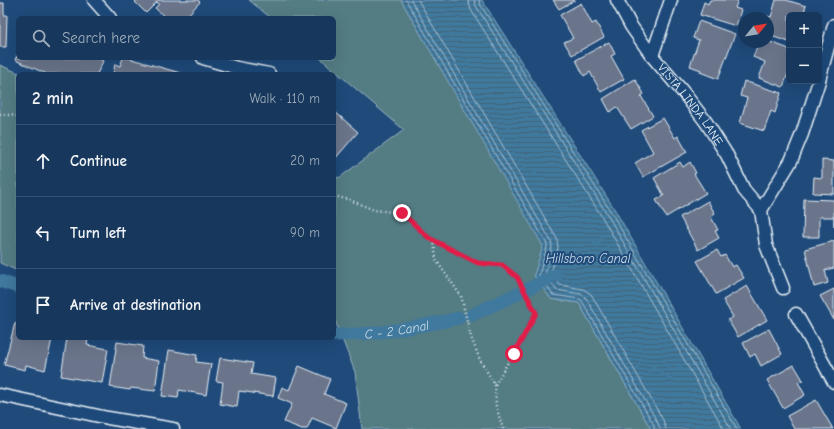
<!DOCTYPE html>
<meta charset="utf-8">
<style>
body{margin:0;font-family:"Comic Neue",sans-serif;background:#244365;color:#f1f3f6}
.controls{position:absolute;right:12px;top:12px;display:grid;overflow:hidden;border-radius:6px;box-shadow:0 4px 16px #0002}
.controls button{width:36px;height:36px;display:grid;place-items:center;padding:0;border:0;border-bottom:1px solid #365272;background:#17385c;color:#f1f3f6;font:20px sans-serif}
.compass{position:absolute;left:738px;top:12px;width:36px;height:36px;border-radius:50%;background:#17385c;box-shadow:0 4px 16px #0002;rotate:60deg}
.stop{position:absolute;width:12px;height:12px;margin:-9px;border:3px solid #e11d48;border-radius:50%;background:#fff}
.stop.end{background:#e11d48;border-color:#fff;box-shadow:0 1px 4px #0008}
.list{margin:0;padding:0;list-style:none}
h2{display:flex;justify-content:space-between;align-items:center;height:52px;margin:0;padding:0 16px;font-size:17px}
h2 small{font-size:13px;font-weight:400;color:#9eacbb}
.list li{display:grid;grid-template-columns:26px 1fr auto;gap:12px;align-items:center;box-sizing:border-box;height:72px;padding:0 16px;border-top:1px solid #365272}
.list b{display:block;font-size:15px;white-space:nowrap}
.list em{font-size:13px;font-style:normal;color:#9eacbb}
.icon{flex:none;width:22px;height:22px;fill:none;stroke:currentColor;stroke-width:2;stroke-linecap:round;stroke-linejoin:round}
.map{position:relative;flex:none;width:834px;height:429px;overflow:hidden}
.search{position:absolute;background:#17385c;box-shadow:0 4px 16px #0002;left:16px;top:16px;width:320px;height:44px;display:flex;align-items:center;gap:10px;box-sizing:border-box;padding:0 14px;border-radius:6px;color:#9eacbb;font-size:15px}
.panel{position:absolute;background:#17385c;box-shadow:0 4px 16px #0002;left:16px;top:72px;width:320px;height:268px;border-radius:6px}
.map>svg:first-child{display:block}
.green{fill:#527b83;stroke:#9db6be}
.water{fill:url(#water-rules);stroke:#84a9c2}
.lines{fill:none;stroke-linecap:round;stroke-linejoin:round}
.shore{stroke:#a5c1d4;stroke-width:1}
.canal{stroke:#41799e;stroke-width:13}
.building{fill:#6b758b;stroke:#e8f1f8}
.minor-casing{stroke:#e8f1f8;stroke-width:15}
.path{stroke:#e8f1f8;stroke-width:2.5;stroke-dasharray:1 3;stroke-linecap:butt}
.minor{stroke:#1f4a7a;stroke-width:12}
.route{stroke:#e11d48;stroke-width:5}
.labels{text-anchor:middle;stroke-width:4;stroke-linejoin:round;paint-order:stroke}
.street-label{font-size:12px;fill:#e8f1f8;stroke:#1f4a7a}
.water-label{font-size:13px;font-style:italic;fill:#cfdfea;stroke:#1f4a7a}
</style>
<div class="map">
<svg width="834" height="429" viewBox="0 0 834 429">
<defs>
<pattern id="water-rules" width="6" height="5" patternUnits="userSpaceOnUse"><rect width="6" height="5" fill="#41799e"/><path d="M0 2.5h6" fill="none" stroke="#436378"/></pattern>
</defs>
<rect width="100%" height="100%" fill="#1f4a7a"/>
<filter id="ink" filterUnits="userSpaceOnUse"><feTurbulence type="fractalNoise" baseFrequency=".025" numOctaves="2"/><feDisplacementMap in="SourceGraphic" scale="8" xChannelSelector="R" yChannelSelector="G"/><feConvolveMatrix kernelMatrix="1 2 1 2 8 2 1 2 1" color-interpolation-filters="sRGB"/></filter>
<g filter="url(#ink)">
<g class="green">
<polygon points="249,0 401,0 544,246 534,275 551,299 579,303 651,429 362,429 355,372 334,318 334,176 339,178 404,130 320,58 334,58 334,18 271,18"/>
<polygon points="0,65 21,74 18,74 18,271 0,263"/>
</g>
<polygon class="water" points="401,0 482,0 615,210 741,429 651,429 579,303 551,299 534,275 543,246"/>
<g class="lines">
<g class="shore">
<polyline points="406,0 547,244 547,247 539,275 553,295 580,299 582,301 654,425 654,429"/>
<polyline points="411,0 551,241 552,247 545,274 556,290 581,294 586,298 658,423 660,429"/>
<polyline points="418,0 557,239 558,248 551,273 560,285 583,289 591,294 663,420 666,429"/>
<polyline points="468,0 471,10 602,217 724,429"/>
<polyline points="474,0 476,6 607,214 731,429"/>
<polyline points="479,0 480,4 611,212 737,429"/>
</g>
<g class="canal">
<polyline points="0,281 18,287"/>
<polyline points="528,289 555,275"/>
<polyline points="472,315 517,294"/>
<path id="s1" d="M334,335C376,335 418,327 459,318"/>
</g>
</g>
<g class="building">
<polygon points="137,0 198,0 200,2 185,18 166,18 155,8 159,4 157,2 146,13 135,2"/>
<polygon points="553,0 575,0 559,9"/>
<polygon points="710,0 738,0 735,8 741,10 736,26 700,15 704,2 708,4"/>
<polygon points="776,0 786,0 806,6 803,15 789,15 789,42 768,35 768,18 765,18 766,16 771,17"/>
<polygon points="0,3 4,3 4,15 7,15 6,47 0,47"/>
<polygon points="581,3 592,24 596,22 604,37 572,55 564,42 573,38 560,15"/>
<polygon points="699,21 735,34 718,79 700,72 701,70 690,66 699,40 693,38"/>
<polygon points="768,41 789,49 789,71 783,87 759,78 765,62 753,57 759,42"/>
<polygon points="609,42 615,54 611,56 624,79 601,92 590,72 584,76 576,60"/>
<polygon points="18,53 18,58 98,58 103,61 97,74 47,74 15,60"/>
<polygon points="123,58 128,58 184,74 113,74 115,64 120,66"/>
<polygon points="635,79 644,94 641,96 653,116 631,129 617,107 610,112 603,99"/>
<polygon points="744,81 781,93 775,113 771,111 764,131 740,123 747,98 740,96"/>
<polygon points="334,111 358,132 334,160"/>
<polygon points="663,118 675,138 678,136 687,152 643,177 635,163 653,152 641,130"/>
<polygon points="822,160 834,161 834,194 813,193 814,177 822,178"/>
<polygon points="680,162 683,167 690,162 696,173 694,174 706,193 666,217 656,200 664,196 654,178"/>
<polygon points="804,199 834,200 834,227 834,217 819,217 819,237 803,237"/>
<polygon points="708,201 715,214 711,217 718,230 715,231 719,238 698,250 680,217"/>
<polygon points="834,241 834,268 825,270 828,283 814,287 805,249"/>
<polygon points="717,250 721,257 725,255 732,267 736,265 744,278 716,294 697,261"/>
<polygon points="747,286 767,320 738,337 728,320 733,317 723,300"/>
<polygon points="834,289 834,320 820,296"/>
<polygon points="15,323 18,324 18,338 52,339 45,370 26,365 25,370 4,365"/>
<polygon points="769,329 782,354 761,366 755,354 750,357 743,343"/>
<polygon points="67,338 88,338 87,345 108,349 102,383 61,376"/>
<polygon points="117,342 143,346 142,358 159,361 155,391 131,388 130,390 110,387"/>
<polygon points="169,350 197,355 196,362 211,364 206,395 179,390 178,398 162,396"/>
<polygon points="220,358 253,363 251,374 276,378 273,396 239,391 237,407 220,404 223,382 216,381"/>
<polygon points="794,365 803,380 798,382 805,395 783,408 767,380"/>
<polygon points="299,366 330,379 324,394 346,403 336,428 312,418 307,429 302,429 284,422 292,404 278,398 282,387 289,390"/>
<polygon points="816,400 833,429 794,429 787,416"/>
</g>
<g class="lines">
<defs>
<g id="minor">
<polyline points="94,0 110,18"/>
<path id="s2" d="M617,0L631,26L652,56L683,92L706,122L727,155L744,190L761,210L766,245L783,288"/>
<polyline points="652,56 671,0"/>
<polyline points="203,58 237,68 269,74"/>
<polyline points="819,80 834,25"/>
<polyline points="761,210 791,161 802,134 819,81"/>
<polyline points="796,314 834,382"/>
<polyline points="0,395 108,418 173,429"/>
</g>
</defs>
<use href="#minor" class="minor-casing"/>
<g class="path">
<polyline points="0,114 18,116"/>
<polyline points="334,196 350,200 374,210 402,213 434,242 436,260 461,296 471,337 480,360 495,385 496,406 503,429"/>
<polyline points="433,240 478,263 502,265 517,277 536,313 495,385"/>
</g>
<use href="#minor" class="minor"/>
</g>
</g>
<g class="lines" filter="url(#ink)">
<polyline class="route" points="402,213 429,238 478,263 502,265 517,277 536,313 514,354"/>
</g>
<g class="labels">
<g class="street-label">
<text dy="4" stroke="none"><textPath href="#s2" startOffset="128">VISTA LINDA LANE</textPath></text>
</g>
<g class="water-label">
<text x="588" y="263">Hillsboro Canal</text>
<text dy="5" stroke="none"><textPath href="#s1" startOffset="63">C - 2 Canal</textPath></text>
</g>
</g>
</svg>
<div class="controls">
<button>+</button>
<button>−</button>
</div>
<svg class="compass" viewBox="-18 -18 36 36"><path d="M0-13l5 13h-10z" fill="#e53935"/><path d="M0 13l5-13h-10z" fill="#9eacbb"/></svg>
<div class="stop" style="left:514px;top:354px"></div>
<div class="stop end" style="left:402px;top:213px"></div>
<div class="search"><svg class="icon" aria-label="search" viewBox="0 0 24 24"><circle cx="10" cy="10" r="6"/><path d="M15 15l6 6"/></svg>Search here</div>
<section class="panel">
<h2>2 min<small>Walk · 110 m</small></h2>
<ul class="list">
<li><svg class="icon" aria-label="ahead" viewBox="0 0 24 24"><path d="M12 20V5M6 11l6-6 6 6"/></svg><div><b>Continue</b></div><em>20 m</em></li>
<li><svg class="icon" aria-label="left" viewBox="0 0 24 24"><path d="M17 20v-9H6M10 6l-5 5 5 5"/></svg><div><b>Turn left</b></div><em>90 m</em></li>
<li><svg class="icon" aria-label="arrive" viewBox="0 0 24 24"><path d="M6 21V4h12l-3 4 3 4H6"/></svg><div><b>Arrive at destination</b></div></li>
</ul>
</section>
</div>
